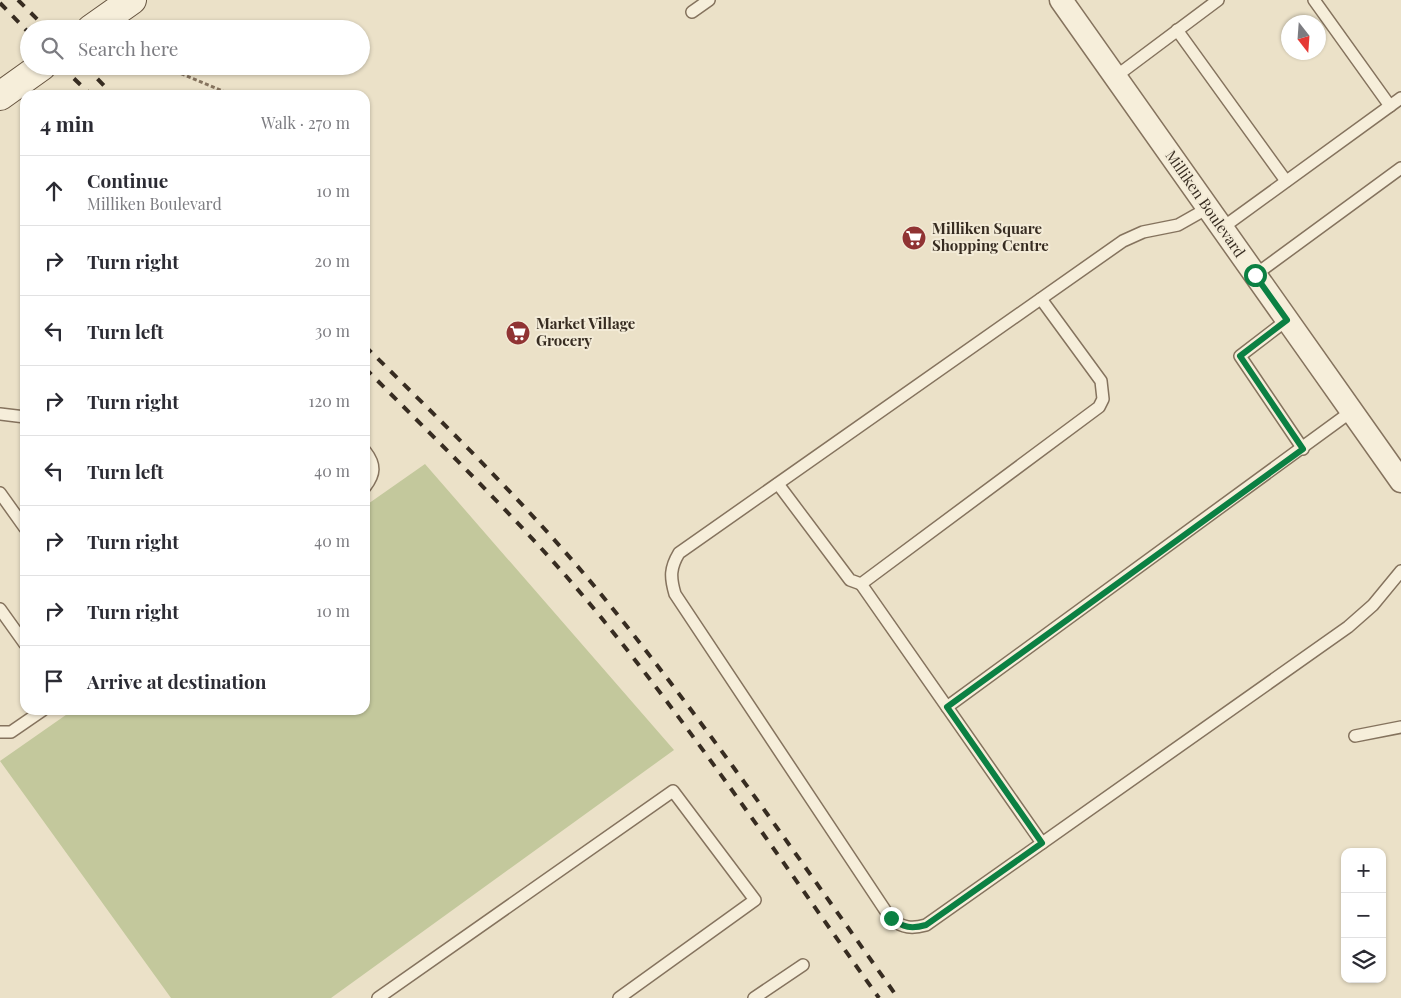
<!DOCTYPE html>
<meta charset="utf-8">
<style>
body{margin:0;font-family:"Playfair Display",serif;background:#f2f2f3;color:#2b2b33}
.controls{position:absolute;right:15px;bottom:15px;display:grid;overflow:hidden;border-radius:10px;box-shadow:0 1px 4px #0004}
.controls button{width:45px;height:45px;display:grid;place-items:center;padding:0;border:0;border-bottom:1px solid #e1e1e2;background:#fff;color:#2b2b33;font:25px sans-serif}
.compass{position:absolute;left:1281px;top:15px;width:45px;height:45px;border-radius:50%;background:#fff;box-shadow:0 1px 4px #0004;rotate:163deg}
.stop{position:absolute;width:15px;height:15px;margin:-11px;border:4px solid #0b8043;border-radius:50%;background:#fff}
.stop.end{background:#0b8043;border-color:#fff;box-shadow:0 1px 5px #0008}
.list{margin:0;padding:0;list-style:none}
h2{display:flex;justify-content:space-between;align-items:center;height:65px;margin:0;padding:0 20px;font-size:21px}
h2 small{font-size:16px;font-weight:400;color:#7c7c81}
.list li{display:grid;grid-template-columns:32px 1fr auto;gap:15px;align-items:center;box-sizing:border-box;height:70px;padding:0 20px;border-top:1px solid #e1e1e2}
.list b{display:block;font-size:19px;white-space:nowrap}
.list p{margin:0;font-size:16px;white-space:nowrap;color:#7c7c81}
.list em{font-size:16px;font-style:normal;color:#7c7c81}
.icon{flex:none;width:28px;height:28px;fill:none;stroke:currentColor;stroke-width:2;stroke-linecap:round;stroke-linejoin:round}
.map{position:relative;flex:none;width:1401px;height:998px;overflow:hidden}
.search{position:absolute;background:#fff;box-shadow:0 1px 4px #0004;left:20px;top:20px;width:350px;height:55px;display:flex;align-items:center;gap:12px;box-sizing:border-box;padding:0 18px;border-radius:28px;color:#7c7c81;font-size:19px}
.panel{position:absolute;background:#fff;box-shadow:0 1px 4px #0004;left:20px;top:90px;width:350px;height:625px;border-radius:15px}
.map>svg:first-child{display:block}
.green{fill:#c3c89c}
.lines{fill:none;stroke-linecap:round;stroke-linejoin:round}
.lane-casing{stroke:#85735e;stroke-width:14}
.street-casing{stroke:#85735e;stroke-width:25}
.secondary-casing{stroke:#675541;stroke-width:30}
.path{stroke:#85735e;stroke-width:3;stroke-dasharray:4 2.5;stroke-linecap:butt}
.lane{stroke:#f6eeda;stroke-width:11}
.street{stroke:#f6eeda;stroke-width:22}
.secondary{stroke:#f6eeda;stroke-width:28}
.rail{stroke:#372c21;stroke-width:4;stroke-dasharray:9 9;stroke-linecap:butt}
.route{stroke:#0b8043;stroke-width:6}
.labels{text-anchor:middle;stroke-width:4;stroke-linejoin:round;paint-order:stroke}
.street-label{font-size:15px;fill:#372c21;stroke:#f3ebd7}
.poi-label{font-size:15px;font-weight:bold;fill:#372c21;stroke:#f3ebd7;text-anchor:start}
</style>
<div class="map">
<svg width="1401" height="998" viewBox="0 0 1401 998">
<rect width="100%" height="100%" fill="#ebe1c8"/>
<polygon class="green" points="425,464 674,750 331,998 171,998 0,761 73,710 365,710 365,506"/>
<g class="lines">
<defs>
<g id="lane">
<polyline points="1314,0 1390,106"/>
<polyline points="692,12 709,0"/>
<polyline points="1177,30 1286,181"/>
<polyline points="1115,77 1218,0"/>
<path d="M1208,208L1178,225L1143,232L1123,241L679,553C670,568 670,577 675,594L891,919C903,928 912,929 926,925L1348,627L1373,605L1401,571"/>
<polyline points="1222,228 1401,98"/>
<polyline points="1255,275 1401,168"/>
<polyline points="1287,320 1240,356 1303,449"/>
<polyline points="0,414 25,417"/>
<path d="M365,451C376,465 375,474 365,487"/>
<polyline points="778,484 850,580 861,584 1099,407 1103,399 1101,381 1041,299"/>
<polyline points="0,493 25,528"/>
<polyline points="861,584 1042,843"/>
<polyline points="0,609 25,644"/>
<polyline points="947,707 1352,411"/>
<polyline points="0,732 11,732 43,710"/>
<polyline points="1355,736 1401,727"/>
<polyline points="378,998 673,791 755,900 619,998"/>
<polyline points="754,998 803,965"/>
</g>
<polyline id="street" points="1061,0 1401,481"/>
<g id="secondary">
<polyline points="91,29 132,0"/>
<polyline points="0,96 42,66"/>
</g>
</defs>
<use href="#lane" class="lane-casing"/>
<use href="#street" class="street-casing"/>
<use href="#secondary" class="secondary-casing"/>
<polyline class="path" points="163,66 232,95"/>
<use href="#lane" class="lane"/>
<use href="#street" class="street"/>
<use href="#secondary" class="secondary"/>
<g class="rail">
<polyline points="18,0 47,29"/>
<polyline points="0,3 29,33"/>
<polyline points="61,66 91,95"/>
<polyline points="85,66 113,95"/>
<path d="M365,346C452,432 541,518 617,614C716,738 806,869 898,998"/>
<path d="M365,368C446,450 531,531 604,621C702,742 789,872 879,998"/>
</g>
</g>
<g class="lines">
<path class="route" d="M891,918C903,928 912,929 926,925L1042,843L947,707L1303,449L1240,356L1287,320L1255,275"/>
</g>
<defs>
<symbol id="supermarket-disc" viewBox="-11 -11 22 22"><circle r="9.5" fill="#903333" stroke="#f3ebd7"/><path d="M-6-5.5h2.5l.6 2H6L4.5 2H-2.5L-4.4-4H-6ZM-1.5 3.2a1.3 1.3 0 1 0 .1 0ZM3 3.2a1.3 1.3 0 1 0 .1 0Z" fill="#fff"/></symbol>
</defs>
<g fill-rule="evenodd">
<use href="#supermarket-disc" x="900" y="224" width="28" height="28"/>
<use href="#supermarket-disc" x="504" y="319" width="28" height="28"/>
</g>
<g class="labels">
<g class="street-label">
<text transform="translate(1205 204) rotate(55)" y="5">Milliken Boulevard</text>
</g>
<g class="poi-label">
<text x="932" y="234">Milliken Square<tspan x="932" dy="17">Shopping Centre</tspan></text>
<text x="536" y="329">Market Village<tspan x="536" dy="17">Grocery</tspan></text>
</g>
</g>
</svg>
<div class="controls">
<button>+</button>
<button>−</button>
<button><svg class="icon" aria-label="layers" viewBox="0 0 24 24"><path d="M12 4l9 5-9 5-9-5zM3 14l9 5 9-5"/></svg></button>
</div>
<svg class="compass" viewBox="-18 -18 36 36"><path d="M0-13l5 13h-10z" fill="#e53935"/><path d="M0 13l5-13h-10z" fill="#7c7c81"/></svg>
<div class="stop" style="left:1255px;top:275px"></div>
<div class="stop end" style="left:891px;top:918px"></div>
<div class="search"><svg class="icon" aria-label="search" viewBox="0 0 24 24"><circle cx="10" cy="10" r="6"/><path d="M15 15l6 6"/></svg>Search here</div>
<section class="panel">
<h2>4 min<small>Walk · 270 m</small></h2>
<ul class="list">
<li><svg class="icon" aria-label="ahead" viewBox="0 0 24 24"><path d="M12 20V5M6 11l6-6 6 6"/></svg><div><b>Continue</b><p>Milliken Boulevard</p></div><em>10 m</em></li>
<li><svg class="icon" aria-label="right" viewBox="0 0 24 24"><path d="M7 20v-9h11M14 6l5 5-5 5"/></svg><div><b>Turn right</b></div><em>20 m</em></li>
<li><svg class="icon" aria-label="left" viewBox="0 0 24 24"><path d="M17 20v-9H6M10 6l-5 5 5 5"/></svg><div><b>Turn left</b></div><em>30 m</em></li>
<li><svg class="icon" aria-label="right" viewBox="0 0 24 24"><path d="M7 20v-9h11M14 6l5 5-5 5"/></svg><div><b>Turn right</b></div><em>120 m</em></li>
<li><svg class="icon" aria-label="left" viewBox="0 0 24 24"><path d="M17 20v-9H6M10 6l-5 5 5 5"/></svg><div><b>Turn left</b></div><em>40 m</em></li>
<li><svg class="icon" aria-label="right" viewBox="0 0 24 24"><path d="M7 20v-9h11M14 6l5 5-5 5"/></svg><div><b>Turn right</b></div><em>40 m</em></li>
<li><svg class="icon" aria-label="right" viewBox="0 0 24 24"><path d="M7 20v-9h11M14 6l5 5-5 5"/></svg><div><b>Turn right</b></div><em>10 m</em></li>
<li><svg class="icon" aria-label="arrive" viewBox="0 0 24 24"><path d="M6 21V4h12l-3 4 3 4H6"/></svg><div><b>Arrive at destination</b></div></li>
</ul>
</section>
</div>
